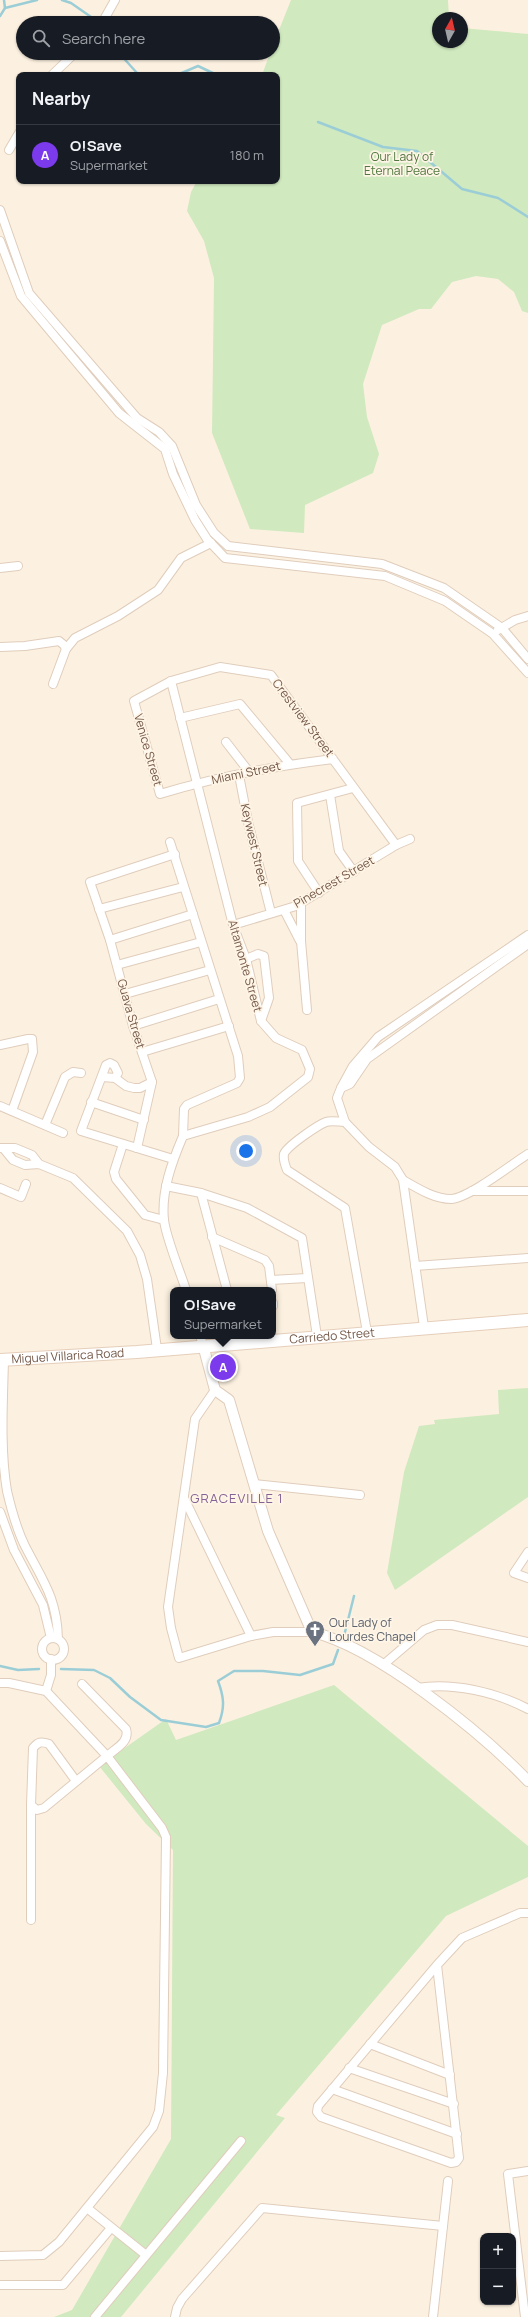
<!DOCTYPE html>
<meta charset="utf-8">
<style>
body{margin:0;font-family:Manrope,sans-serif;background:#242831;color:#f1f3f6}
.controls{position:absolute;right:12px;bottom:12px;display:grid;overflow:hidden;border-radius:8px;box-shadow:0 1px 3px #0004}
.controls button{width:36px;height:36px;display:grid;place-items:center;padding:0;border:0;border-bottom:1px solid #363941;background:#171b24;color:#f1f3f6;font:20px sans-serif}
.compass{position:absolute;left:432px;top:12px;width:36px;height:36px;border-radius:50%;background:#171b24;box-shadow:0 1px 3px #0004;rotate:8deg}
.you{position:absolute;left:246px;top:1151px;width:14px;height:14px;margin:-10px;border:3px solid #fff;border-radius:50%;background:#1a73e8;box-shadow:0 0 0 6px #1a73e833}
.badge{display:grid;place-items:center;width:26px;height:26px;border-radius:50%;background:#7c3aed;color:#fff;font-size:13px;font-weight:700}
.pin{position:absolute;translate:-50% -50%;border:2px solid #fff;box-shadow:0 1px 4px #0006}
.popup{position:absolute;left:170px;top:1287px;width:106px;height:52px;box-sizing:border-box;display:grid;place-content:center;border-radius:8px;background:#171b24;filter:drop-shadow(0 1px 3px #0005);font-size:13px;white-space:nowrap;color:#9ea1a6}
.popup b{font-size:15px;color:#f1f3f6}
.popup::after{content:'';position:absolute;left:50%;top:100%;margin-left:-8px;border:8px solid transparent;border-top-color:#171b24}
.list{margin:0;padding:0;list-style:none}
h2{display:flex;justify-content:space-between;align-items:center;height:52px;margin:0;padding:0 16px;font-size:17px}
h2 small{font-size:13px;font-weight:400;color:#9ea1a6}
.list li{display:grid;grid-template-columns:26px 1fr auto;gap:12px;align-items:center;box-sizing:border-box;height:60px;padding:0 16px;border-top:1px solid #363941}
.list b{display:block;font-size:15px;white-space:nowrap}
.list p{margin:0;font-size:13px;white-space:nowrap;color:#9ea1a6}
.list em{font-size:13px;font-style:normal;color:#9ea1a6}
.icon{flex:none;width:22px;height:22px;fill:none;stroke:currentColor;stroke-width:2;stroke-linecap:round;stroke-linejoin:round}
.map{position:relative;flex:none;width:528px;height:2317px;overflow:hidden}
.search{position:absolute;background:#171b24;box-shadow:0 1px 3px #0004;left:16px;top:16px;width:264px;height:44px;display:flex;align-items:center;gap:10px;box-sizing:border-box;padding:0 14px;border-radius:22px;color:#9ea1a6;font-size:15px}
.panel{position:absolute;background:#171b24;box-shadow:0 1px 3px #0004;left:16px;top:72px;width:264px;height:112px;border-radius:8px}
.map>svg:first-child{display:block}
.green{fill:#d0e9bf}
.lines{fill:none;stroke-linecap:round;stroke-linejoin:round}
.stream{stroke:#9bcdd7;stroke-width:2.5}
.minor-casing{stroke:#e0cdbc;stroke-width:10}
.tertiary-casing{stroke:#e0cdbc;stroke-width:12}
.secondary-casing{stroke:#e5ceba;stroke-width:14}
.minor{stroke:#fff;stroke-width:8}
.tertiary{stroke:#fff;stroke-width:10}
.secondary{stroke:#fff;stroke-width:12}
.labels{text-anchor:middle;stroke-width:3.5;stroke-linejoin:round;paint-order:stroke}
.park-label{font-size:12px;fill:#507840;stroke:#fff5e6}
.street-label{font-size:12px;fill:#735747;stroke:#fff5e6}
.worship-label{font-size:12px;fill:#5b616d;stroke:#fff5e6;text-anchor:start}
.neighbourhood-label{font-size:13px;letter-spacing:1px;fill:#856396;stroke:#fff5e6}
</style>
<div class="map">
<svg width="528" height="2317" viewBox="0 0 528 2317">
<rect width="100%" height="100%" fill="#fcf1e0"/>
<g class="green">
<polygon points="291,0 448,0 449,18 438,18 438,42 462,42 462,28 528,34 528,313 522,311 514,292 498,279 476,276 452,282 431,309 419,309 382,325 363,384 367,417 379,454 373,473 305,505 304,533 250,529 212,433 214,278 204,241 187,211 191,192 197,181 277,181 277,75 262,75 270,53 273,53 273,45"/>
<polygon points="528,1388 528,1497 395,1590 387,1573 404,1472 419,1426 435,1424 434,1420 499,1414 498,1390"/>
<polygon points="334,1685 528,1846 528,1877 446,1916 276,2115 285,2118 121,2317 54,2317 72,2310 171,2139 173,1850 146,1824 99,1766 166,1719 176,1740"/>
</g>
<g class="lines">
<g class="stream">
<polyline points="62,0 71,3 94,19"/>
<polyline points="5,8 37,0"/>
<polyline points="0,16 5,8 4,0"/>
<polyline points="119,53 137,73 142,75"/>
<polyline points="177,75 198,66 217,75"/>
<polyline points="318,122 383,147 417,151 462,189 498,198 528,217"/>
<polyline points="344,1636 354,1596"/>
<polyline points="0,1666 18,1670 39,1669"/>
<path d="M61,1669L94,1670L110,1678L130,1697L161,1720L206,1727L219,1723C225,1707 224,1697 218,1681L234,1671H263L300,1675L333,1664L338,1650"/>
</g>
<defs>
<g id="minor">
<polyline points="102,23 115,0"/>
<polyline points="52,75 75,53"/>
<polyline points="9,150 19,133"/>
<polyline points="0,210 29,293 137,418 159,432 172,446 196,505 214,533 228,546 382,564 444,588 502,628 528,659"/>
<polyline points="0,241 21,296 119,413 165,449 173,474 195,520 207,539 225,558 385,576 445,601 493,634 528,673"/>
<polyline points="0,568 18,566"/>
<polyline points="498,630 515,620 528,616"/>
<polyline points="0,647 25,646 59,641 64,645 66,649 53,684"/>
<polyline points="66,649 75,638 118,616 158,590 181,558 211,543"/>
<path d="M171,681L233,925L246,959L261,1021L276,1038L302,1050L310,1069L308,1077L270,1107L248,1117L183,1136C172,1162 161,1191 164,1220C166,1238 180,1271 186,1290"/>
<polyline points="180,718 240,704 290,764"/>
<polyline points="226,742 250,773"/>
<path d="M333,759C275,766 216,777 160,794L134,701L171,681L220,667L271,675L396,845"/>
<polyline points="239,775 248,822 271,913"/>
<polyline points="330,795 339,851 354,872"/>
<polyline points="170,842 238,1056 240,1078 237,1083 187,1105 184,1109 183,1136"/>
<polyline points="319,893 298,861 297,803 353,788"/>
<polyline points="301,903 301,941 307,1010"/>
<polyline points="99,909 183,887"/>
<polyline points="284,910 300,941"/>
<polyline points="233,925 296,906 396,845 410,839"/>
<polyline points="110,940 193,914"/>
<polyline points="246,959 258,954 264,956 269,998 261,1021"/>
<polyline points="117,965 201,942"/>
<polyline points="125,994 210,970"/>
<polyline points="133,1026 219,999"/>
<polyline points="0,1045 28,1039 32,1039 33,1052 12,1111"/>
<polyline points="142,1052 229,1026"/>
<polyline points="102,1077 115,1078 126,1086 134,1088 140,1088 152,1082"/>
<polyline points="115,1078 118,1073 114,1065 110,1063 106,1065 81,1131 173,1159"/>
<polyline points="341,1088 353,1066 378,1037 528,935"/>
<polyline points="91,1102 144,1120"/>
<polyline points="0,1106 63,1133"/>
<path d="M345,1122C339,1122 331,1120 326,1122C318,1125 287,1146 284,1154C283,1159 285,1165 287,1170L345,1208L367,1332"/>
<polyline points="45,1125 65,1077 73,1072 81,1073"/>
<polyline points="123,1144 114,1172 116,1179 145,1215 164,1220"/>
<polyline points="1,1148 15,1148 32,1155 39,1164"/>
<polyline points="137,1148 152,1082 133,1026 110,940 90,882 175,854"/>
<polyline points="4,1149 13,1160 25,1165 39,1164 73,1178 127,1231 140,1255 147,1279 157,1349"/>
<path d="M403,1180C417,1188 434,1199 451,1199C469,1198 512,1164 528,1154"/>
<polyline points="166,1186 201,1193 247,1208 302,1238 317,1336"/>
<polyline points="0,1188 21,1197 26,1184"/>
<polyline points="472,1191 528,1191"/>
<polyline points="201,1193 227,1290"/>
<polyline points="212,1237 265,1260 269,1266 272,1290"/>
<polyline points="415,1266 528,1258"/>
<polyline points="271,1280 307,1278"/>
<polyline points="273,1303 273,1306"/>
<polyline points="424,1327 403,1180 395,1167 369,1147 345,1122 337,1098 341,1088 350,1084 367,1059 528,944"/>
<polyline points="200,1336 203,1345"/>
<path d="M4,1360C3,1402 0,1449 7,1491C11,1508 17,1530 25,1546C43,1581 57,1598 58,1639"/>
<polyline points="215,1390 195,1419 168,1607 171,1628 179,1658 251,1636 273,1632 312,1632"/>
<polyline points="254,1484 360,1495"/>
<polyline points="184,1498 251,1636"/>
<polyline points="0,1512 14,1550 43,1605 51,1638"/>
<polyline points="528,1552 514,1573 528,1578"/>
<circle cx="53" cy="1649" r="11"/>
<polyline points="383,1665 424,1630 437,1625 452,1625 528,1642"/>
<path d="M0,1683H9L46,1691L107,1756C116,1748 130,1742 126,1729L82,1684"/>
<path d="M417,1688C452,1682 496,1692 528,1709"/>
<polyline points="46,1691 51,1675 51,1659"/>
<path d="M31,1805L33,1748C38,1742 41,1741 49,1744L76,1781"/>
<polyline points="437,1965 318,2106 317,2112 321,2117 451,2163 456,2162 459,2158 437,1965 462,1938 520,1913 528,1913"/>
<polyline points="370,2044 450,2075"/>
<polyline points="349,2068 454,2104"/>
<polyline points="332,2089 457,2134"/>
<polyline points="87,2208 146,2255"/>
<polyline points="0,2256 43,2255 59,2242 153,2127 159,2111 163,2073 166,1837 162,1828 107,1756 44,1808 37,1810 31,1805 31,1920"/>
<polyline points="0,2285 63,2285 111,2228"/>
<polyline points="95,2317 241,2141"/>
<polyline points="175,2317 177,2308 182,2299 262,2208 443,2226"/>
<polyline points="433,2317 448,2181"/>
<polyline points="525,2317 508,2174 528,2171"/>
</g>
<path id="tertiary" d="M203,1345L215,1390L229,1400L268,1531L312,1632C376,1647 482,1733 528,1781"/>
<g id="secondary">
<path id="s1" d="M0,1360L137,1352L528,1320"/>
</g>
</defs>
<use href="#minor" class="minor-casing"/>
<use href="#tertiary" class="tertiary-casing"/>
<use href="#secondary" class="secondary-casing"/>
<use href="#minor" class="minor"/>
<use href="#tertiary" class="tertiary"/>
<use href="#secondary" class="secondary"/>
</g>
<defs>
<symbol id="church-pin" viewBox="-11 -11 22 30"><path d="M0 17L-7.5 6A9.5 9.5 0 1 1 7.5 6Z" fill="#6b7280" stroke="#fff5e6"/><path d="M-1.2-6h2.4v3.5h3.3v2.4h-3.3V6h-2.4V-.1h-3.3v-2.4h3.3Z" fill="#fff"/></symbol>
</defs>
<g fill-rule="evenodd">
<use href="#church-pin" x="304" y="1619" width="22" height="30"/>
</g>
<g class="labels">
<g class="park-label">
<text x="402" y="161">Our Lady of<tspan x="402" dy="14">Eternal Peace</tspan></text>
</g>
<g class="street-label">
<text transform="translate(303 718) rotate(53)" y="4">Crestview Street</text>
<text transform="translate(148 750) rotate(74)" y="4">Venice Street</text>
<text transform="translate(246 773) rotate(-12)" y="4">Miami Street</text>
<text transform="translate(254 845) rotate(77)" y="4">Keywest Street</text>
<text transform="translate(334 882) rotate(-30)" y="4">Pinecrest Street</text>
<text transform="translate(245 966) rotate(74)" y="4">Altamonte Street</text>
<text transform="translate(131 1014) rotate(74)" y="4">Guava Street</text>
<text dy="4" stroke="none"><textPath href="#s1" startOffset="333">Carriedo Street</textPath></text>
<text dy="4" stroke="none"><textPath href="#s1" startOffset="68">Miguel Villarica Road</textPath></text>
</g>
<g class="worship-label">
<text x="329" y="1627">Our Lady of<tspan x="329" dy="14">Lourdes Chapel</tspan></text>
</g>
<g class="neighbourhood-label">
<text x="237" y="1503">GRACEVILLE 1</text>
</g>
</g>
</svg>
<div class="controls">
<button>+</button>
<button>−</button>
</div>
<svg class="compass" viewBox="-18 -18 36 36"><path d="M0-13l5 13h-10z" fill="#e53935"/><path d="M0 13l5-13h-10z" fill="#9ea1a6"/></svg>
<div class="you"></div>
<div class="pin badge" style="left:223px;top:1367px">A</div>
<div class="popup"><b>O!Save</b>Supermarket</div>
<div class="search"><svg class="icon" aria-label="search" viewBox="0 0 24 24"><circle cx="10" cy="10" r="6"/><path d="M15 15l6 6"/></svg>Search here</div>
<section class="panel">
<h2>Nearby<small></small></h2>
<ul class="list">
<li><span class="badge">A</span><div><b>O!Save</b><p>Supermarket</p></div><em>180 m</em></li>
</ul>
</section>
</div>
